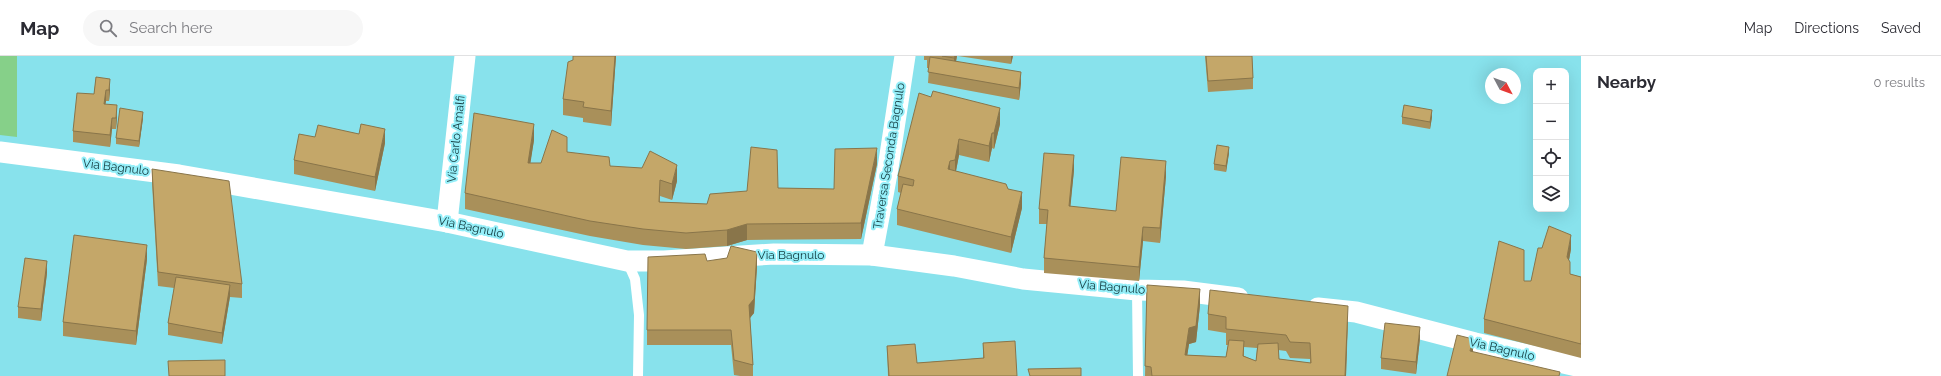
<!DOCTYPE html>
<meta charset="utf-8">
<style>
body{margin:0;font-family:Raleway,sans-serif;background:#f7f7f7;color:#2b2b33}
.controls{position:absolute;right:12px;top:12px;display:grid;overflow:hidden;border-radius:8px;box-shadow:0 4px 16px #0002}
.controls button{width:36px;height:36px;display:grid;place-items:center;padding:0;border:0;border-bottom:1px solid #e1e1e2;background:#fff;color:#2b2b33;font:20px sans-serif}
.compass{position:absolute;left:1485px;top:12px;width:36px;height:36px;border-radius:50%;background:#fff;box-shadow:0 4px 16px #0002;rotate:131deg}
.list{margin:0;padding:0;list-style:none}
h2{display:flex;justify-content:space-between;align-items:center;height:52px;margin:0;padding:0 16px;font-size:17px}
h2 small{font-size:13px;font-weight:400;color:#7c7c81}
.icon{flex:none;width:22px;height:22px;fill:none;stroke:currentColor;stroke-width:2;stroke-linecap:round;stroke-linejoin:round}
.map{position:relative;flex:none;width:1581px;height:320px;overflow:hidden}
header{display:flex;align-items:center;gap:24px;box-sizing:border-box;height:56px;padding:0 20px;background:#fff;border-bottom:1px solid #e1e1e2}
header strong{font-size:19px}
nav{display:flex;gap:22px;margin-inline-start:auto;font-size:14px}
.search{width:280px;height:36px;background:#f7f7f7;display:flex;align-items:center;gap:10px;box-sizing:border-box;padding:0 14px;border-radius:22px;color:#7c7c81;font-size:15px}
main{display:flex}
aside{flex:1;background:#fff}
.map>svg:first-child{display:block}
.green{fill:#86d089}
.lines{fill:none;stroke-linecap:round;stroke-linejoin:round}
.lane{stroke:#fff;stroke-width:10}
.street{stroke:#fff;stroke-width:21}
.wall{fill:#a9905a;fill-rule:evenodd}
.shaded-wall{fill:#89754a}
.building{fill:#c4a769;stroke:#89754a}
.labels{text-anchor:middle;stroke-width:4;stroke-linejoin:round;paint-order:stroke}
.street-label{font-size:12px;fill:#12393d;stroke:#95eff9}
</style>
<header>
<strong>Map</strong>
<div class="search"><svg class="icon" aria-label="search" viewBox="0 0 24 24"><circle cx="10" cy="10" r="6"/><path d="M15 15l6 6"/></svg>Search here</div>
<nav><a>Map</a><a>Directions</a><a>Saved</a></nav>
</header>
<main>
<div class="map">
<svg width="1581" height="320" viewBox="0 0 1581 320">
<rect width="100%" height="100%" fill="#88e2ec"/>
<polygon class="green" points="0,0 17,0 17,81 0,79"/>
<g class="lines">
<g class="lane">
<polyline points="627,205 635,223 639,259 638,320"/>
<polyline points="1137,234 1138,320"/>
</g>
<g class="street">
<polyline points="0,96 179,119 447,166 627,205 664,205 774,198 872,199 954,210 1023,223 1137,234 1183,235 1238,242"/>
<polyline points="447,166 465,0"/>
<polyline points="872,199 888,112 905,0"/>
<polyline points="1318,252 1356,256 1475,287 1581,311"/>
</g>
</g>
<g class="wall">
<polygon points="573,0 616,0 611,70 583,66 583,62 563,59 563,43 573,4"/>
<polygon points="924,0 957,0 956,5 1021,27 1019,44 928,27 929,12 927,12 927,4 924,4"/>
<polygon points="958,0 1013,0 1011,8"/>
<polygon points="1205,0 1252,0 1253,22 1253,33 1208,36"/>
<polygon points="96,21 110,34 109,45 106,45 105,48 117,61 116,73 112,73 110,91 73,86 73,75 94,38"/>
<polygon points="931,41 1000,68 994,93 992,92 989,106 959,99 956,115 1008,133 1022,152 1011,197 897,169 897,153 901,137 898,136 898,120"/>
<polygon points="1402,61 1432,61 1430,73 1402,68"/>
<polygon points="143,62 139,91 116,88 116,82"/>
<polygon points="315,81 385,87 375,135 294,118 294,104"/>
<polygon points="534,84 530,107 541,107 567,96 610,110 677,125 672,144 660,140 660,146 707,148 778,132 834,133 877,108 861,183 747,184 727,190 686,193 643,189 590,180 465,153 465,137"/>
<polygon points="1229,97 1226,116 1214,114 1214,108"/>
<polygon points="152,113 242,228 242,242 230,241 222,288 168,279 168,267 174,232 158,230 152,127"/>
<polygon points="1074,114 1070,151 1116,155 1166,120 1160,187 1143,185 1139,225 1044,217 1044,202 1047,168 1039,168 1039,153"/>
<polygon points="1542,192 1571,193 1569,204 1570,218 1581,221 1581,302 1484,277 1484,263 1524,225 1531,225"/>
<polygon points="147,203 136,289 63,280 63,266"/>
<polygon points="707,205 757,210 754,257 750,262 753,309 753,320 740,320 734,319 731,289 647,289 647,274"/>
<polygon points="47,217 41,265 18,262 18,251"/>
<path d="M1147,229L1200,249L1196,286L1189,288L1187,299L1226,301L1228,289H1226V277L1208,274V258L1348,266L1346,320H1145ZM1244,291L1257,292L1256,305L1244,300ZM1278,294L1286,295L1290,302L1310,303V307L1279,303Z"/>
<polygon points="1420,282 1416,318 1381,313 1381,302"/>
<polygon points="983,287 1017,320 888,320 887,290 917,307 983,302"/>
</g>
<g class="shaded-wall">
<polygon points="615,0 616,0 611,70 611,55"/>
<polygon points="955,0 957,0 954,16 954,2"/>
<polygon points="1011,0 1013,0 1011,8"/>
<polygon points="1021,16 1021,27 1019,44 1019,32"/>
<polygon points="110,23 110,34 109,45 109,34"/>
<polygon points="106,34 106,45 104,59 104,48"/>
<polygon points="117,49 117,61 116,73 116,62"/>
<polygon points="1000,52 1000,68 994,93 994,77"/>
<polygon points="1432,54 1432,61 1430,73 1430,66"/>
<polygon points="143,56 143,62 139,91 139,85"/>
<polygon points="112,62 112,73 110,91 110,79"/>
<polygon points="534,68 534,84 528,123 528,107"/>
<polygon points="385,73 385,87 375,135 375,121"/>
<polygon points="992,77 992,92 989,106 989,90"/>
<polygon points="959,83 959,99 955,120 955,104"/>
<polygon points="1229,91 1229,97 1226,116 1226,110"/>
<polygon points="877,92 877,108 861,183 861,167"/>
<polygon points="1074,99 1074,114 1069,165 1069,150"/>
<polygon points="950,105 950,121 948,113"/>
<polygon points="1166,105 1166,120 1160,187 1160,172"/>
<polygon points="677,109 677,125 672,144 672,128"/>
<polygon points="1022,136 1022,152 1011,197 1011,181"/>
<polygon points="747,168 747,184 727,190 727,174"/>
<polygon points="1143,171 1143,185 1139,225 1139,211"/>
<polygon points="1571,179 1571,193 1567,215 1567,201"/>
<polygon points="147,189 147,203 136,289 136,275"/>
<polygon points="757,196 757,210 754,257 749,263 749,249"/>
<polygon points="47,205 47,217 41,265 41,253"/>
<polygon points="230,229 230,240 222,288 222,277"/>
<polygon points="1200,233 1200,249 1196,286 1189,288 1185,315 1185,299 1189,272"/>
<polygon points="1348,250 1346,320 1345,320"/>
<polygon points="1420,271 1420,282 1416,318 1416,306"/>
<polygon points="1473,283 1473,297 1470,295"/>
</g>
<g class="building">
<polygon points="573,0 615,0 611,55 583,51 584,46 563,43 568,6 573,4"/>
<polygon points="942,0 955,0 954,2"/>
<polygon points="1206,0 1252,0 1253,22 1208,25"/>
<polygon points="930,1 1021,16 1019,32 928,16"/>
<polygon points="96,21 110,23 109,34 106,34 104,48 117,49 116,62 112,62 110,79 73,75 77,37 94,38"/>
<polygon points="933,35 1000,52 994,77 992,77 989,90 959,83 955,104 950,105 948,113 1006,128 1008,133 1022,136 1011,181 897,153 903,128 913,130 914,124 898,120 919,37 931,41"/>
<polygon points="1404,49 1432,54 1430,66 1402,61"/>
<polygon points="120,52 143,56 139,85 116,82"/>
<polygon points="474,57 534,68 528,107 541,107 552,74 567,81 567,96 609,101 610,110 642,112 650,95 677,109 672,128 660,124 659,146 707,148 710,138 747,135 751,91 777,94 778,132 834,133 835,93 877,92 861,167 747,168 727,174 686,177 643,173 590,165 465,137"/>
<polygon points="361,68 385,73 375,121 294,104 299,78 315,81 318,69 359,78"/>
<polygon points="1217,89 1229,91 1226,110 1214,108"/>
<polygon points="1044,97 1074,99 1069,150 1116,155 1121,101 1166,105 1160,172 1143,171 1139,211 1044,202 1048,154 1039,153"/>
<polygon points="152,113 229,125 242,228 158,216"/>
<polygon points="1549,170 1571,179 1567,201 1570,206 1570,218 1581,221 1581,288 1484,263 1499,185 1524,194 1524,225 1531,225 1538,192 1542,192"/>
<polygon points="74,179 147,189 136,275 63,266"/>
<polygon points="731,190 757,196 754,243 749,249 753,309 734,304 731,274 647,274 648,201 705,198 707,205 727,202"/>
<polygon points="25,202 47,205 41,253 18,251"/>
<polygon points="176,221 230,229 222,277 168,267"/>
<polygon points="1147,229 1200,233 1196,270 1189,272 1185,299 1226,301 1229,284 1244,285 1243,300 1256,305 1258,288 1278,287 1279,303 1311,307 1310,287 1290,286 1286,279 1226,273 1226,261 1208,258 1210,234 1348,250 1345,320 1152,320 1151,311 1145,310"/>
<polygon points="1385,267 1420,271 1416,306 1381,302"/>
<polygon points="1457,279 1473,283 1470,295 1560,316 1559,320 1447,320"/>
<polygon points="1015,285 1017,320 889,320 887,290 915,288 917,307 984,302 983,287"/>
<polygon points="225,304 225,320 169,320 168,305"/>
<polygon points="1081,312 1081,320 1030,320 1028,313"/>
</g>
<g class="labels">
<g class="street-label">
<text transform="translate(456 83) rotate(-84)" y="4">Via Carlo Amalfi</text>
<text transform="translate(889 100) rotate(-81)" y="4">Traversa Seconda Bagnulo</text>
<text transform="translate(116 111) rotate(7)" y="4">Via Bagnulo</text>
<text transform="translate(471 171) rotate(12)" y="4">Via Bagnulo</text>
<text x="791" y="203">Via Bagnulo</text>
<text transform="translate(1112 231) rotate(5)" y="4">Via Bagnulo</text>
<text transform="translate(1502 293) rotate(13)" y="4">Via Bagnulo</text>
</g>
</g>
</svg>
<div class="controls">
<button>+</button>
<button>−</button>
<button><svg class="icon" aria-label="locate" viewBox="0 0 24 24"><circle cx="12" cy="12" r="6"/><path d="M12 2v4M12 18v4M2 12h4M18 12h4"/></svg></button>
<button><svg class="icon" aria-label="layers" viewBox="0 0 24 24"><path d="M12 4l9 5-9 5-9-5zM3 14l9 5 9-5"/></svg></button>
</div>
<svg class="compass" viewBox="-18 -18 36 36"><path d="M0-13l5 13h-10z" fill="#e53935"/><path d="M0 13l5-13h-10z" fill="#7c7c81"/></svg>
</div>
<aside>
<h2>Nearby<small>0 results</small></h2>
<ul class="list">
</ul>
</aside>
</main>
